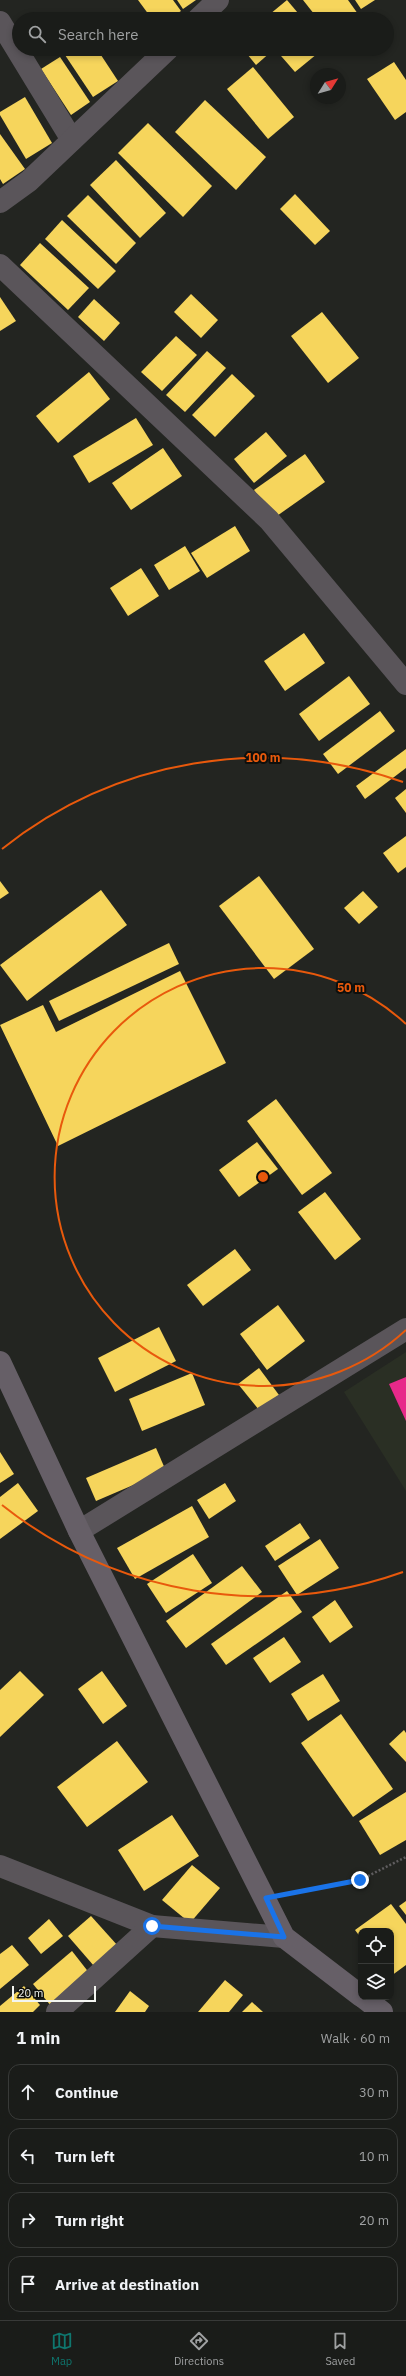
<!DOCTYPE html>
<meta charset="utf-8">
<style>
body{margin:0;font-family:"IBM Plex Sans",sans-serif;background:#232522;color:#f1f3f6}
.controls{position:absolute;right:12px;bottom:12px;display:grid;overflow:hidden;border-radius:8px;box-shadow:0 2px 6px #0003}
.controls button{width:36px;height:36px;display:grid;place-items:center;padding:0;border:0;border-bottom:1px solid #383a38;background:#1a1c19;color:#f1f3f6;font:20px sans-serif}
.compass{position:absolute;left:310px;top:68px;width:36px;height:36px;border-radius:50%;background:#1a1c19;box-shadow:0 2px 6px #0003;rotate:53deg}
.scale{position:absolute;left:12px;bottom:10px;width:84px;box-sizing:border-box;padding-left:4px;border:2px solid #f3f5f0;border-top:0;font-size:11px;line-height:14px;white-space:nowrap;color:#f3f5f0;-webkit-text-stroke:3px #0e0f0c;paint-order:stroke}
.stop{position:absolute;width:12px;height:12px;margin:-9px;border:3px solid #1a73e8;border-radius:50%;background:#fff}
.stop.end{background:#1a73e8;border-color:#fff;box-shadow:0 1px 4px #0008}
.list{margin:0;padding:0;list-style:none}
h2{display:flex;justify-content:space-between;align-items:center;height:52px;margin:0;padding:0 16px;font-size:17px}
h2 small{font-size:13px;font-weight:400;color:#9fa1a2}
.list li{display:grid;grid-template-columns:26px 1fr auto;gap:12px;align-items:center;box-sizing:border-box;height:56px;margin:0 8px 8px;padding:0 8px;border:1px solid #383a38;border-radius:12px}
.list b{display:block;font-size:15px;white-space:nowrap}
.list em{font-size:13px;font-style:normal;color:#9fa1a2}
.icon{flex:none;width:22px;height:22px;fill:none;stroke:currentColor;stroke-width:2;stroke-linecap:round;stroke-linejoin:round}
.map{position:relative;flex:none;width:406px;height:2012px;overflow:hidden}
.search{position:absolute;background:#1a1c19;box-shadow:0 2px 6px #0003;left:12px;right:12px;top:12px;height:44px;display:flex;align-items:center;gap:10px;box-sizing:border-box;padding:0 14px;border-radius:22px;color:#9fa1a2;font-size:15px}
.sheet{height:308px;background:#1a1c19}
nav{display:flex;justify-content:space-around;align-items:center;box-sizing:border-box;height:56px;border-top:1px solid #383a38;background:#1a1c19;font-size:11px;color:#9fa1a2}
nav a{display:grid;justify-items:center;gap:2px}
nav .on{color:#0f766e}
.map>svg:first-child{display:block}
.built{fill:#2a2f24}
.homes{fill:#f6d55c}
.health{fill:#e7298a}
.lines{fill:none;stroke-linecap:round;stroke-linejoin:round}
.path{stroke:#5f5d5f;stroke-width:2.5;stroke-dasharray:2 2;stroke-linecap:butt}
.minor{stroke:#5a555a;stroke-width:22}
.secondary{stroke:#665f67;stroke-width:22}
.route{stroke:#1a73e8;stroke-width:5}
.ring{fill:none;stroke:#e8590c;stroke-width:2}
.centre{fill:#e8590c;stroke:#0e0f0c;stroke-width:2}
.ring-label{font-size:12px;text-anchor:middle;font-weight:bold;fill:#e8590c;stroke:#0e0f0c;stroke-width:4;stroke-linejoin:round;paint-order:stroke}
</style>
<div class="map">
<svg width="406" height="2012" viewBox="0 0 406 2012">
<rect width="100%" height="100%" fill="#232521"/>
<polygon class="built" points="406,1352 406,1491 344,1392"/>
<g class="homes">
<polygon points="138,0 173,0 181,11 169,19 152,19"/>
<polygon points="177,0 196,0 183,9"/>
<polygon points="287,0 303,19 264,19"/>
<polygon points="303,0 348,0 358,14 352,19 318,19"/>
<polygon points="355,0 375,0 361,9"/>
<polygon points="61,49 97,49 118,81 93,97"/>
<polygon points="243,49 271,49 272,51 256,65"/>
<polygon points="275,49 323,49 295,72"/>
<polygon points="60,57 90,102 71,115 41,69"/>
<polygon points="394,62 406,80 406,112 395,120 367,79"/>
<polygon points="253,67 294,117 268,139 227,89"/>
<polygon points="25,97 52,143 26,159 0,115 0,112"/>
<polygon points="205,100 266,157 236,190 175,132"/>
<polygon points="148,123 212,186 183,217 118,153"/>
<polygon points="0,134 25,169 3,184 0,179"/>
<polygon points="116,160 166,213 140,238 90,185"/>
<polygon points="295,194 330,231 315,245 280,209"/>
<polygon points="88,195 136,243 116,264 67,216"/>
<polygon points="62,220 116,271 98,289 45,239"/>
<polygon points="40,243 89,288 68,310 20,265"/>
<polygon points="191,294 218,320 201,338 174,312"/>
<polygon points="0,297 16,321 0,331"/>
<polygon points="94,299 120,323 104,341 78,317"/>
<polygon points="322,312 359,358 328,383 291,336"/>
<polygon points="176,336 197,355 162,391 141,372"/>
<polygon points="207,351 226,368 185,412 166,395"/>
<polygon points="89,372 110,399 58,443 36,416"/>
<polygon points="232,374 255,396 215,437 192,415"/>
<polygon points="136,418 153,445 89,483 73,456"/>
<polygon points="266,432 287,456 254,483 234,459"/>
<polygon points="163,448 182,476 131,510 112,483"/>
<polygon points="305,454 325,482 274,518 254,490"/>
<polygon points="235,526 250,551 207,578 191,553"/>
<polygon points="185,546 200,571 169,590 154,565"/>
<polygon points="141,568 159,596 128,616 110,588"/>
<polygon points="304,633 325,663 285,691 264,661"/>
<polygon points="349,676 370,704 319,741 299,714"/>
<polygon points="380,711 395,731 338,774 323,754"/>
<polygon points="406,749 406,768 365,799 356,786"/>
<polygon points="406,789 406,813 395,798"/>
<polygon points="406,836 406,867 398,873 383,853"/>
<polygon points="259,876 314,949 274,979 219,906"/>
<polygon points="0,881 9,893 0,899"/>
<polygon points="101,890 127,925 27,1001 0,965"/>
<polygon points="363,891 378,907 359,924 344,908"/>
<polygon points="169,943 179,964 59,1021 49,1001"/>
<polygon points="180,971 226,1063 58,1146 0,1025 43,1005 56,1032"/>
<polygon points="276,1099 332,1173 302,1195 247,1121"/>
<polygon points="257,1142 278,1169 239,1197 219,1170"/>
<polygon points="325,1192 361,1239 335,1260 298,1212"/>
<polygon points="235,1249 251,1270 203,1306 187,1285"/>
<polygon points="278,1305 305,1341 267,1370 240,1334"/>
<polygon points="159,1327 176,1361 115,1392 98,1358"/>
<polygon points="259,1368 279,1395 259,1410 238,1384"/>
<polygon points="192,1373 205,1405 142,1431 129,1399"/>
<polygon points="156,1448 166,1471 96,1501 86,1478"/>
<polygon points="0,1452 14,1474 0,1483"/>
<polygon points="18,1483 38,1511 0,1539 0,1497"/>
<polygon points="225,1483 236,1501 209,1519 197,1500"/>
<polygon points="192,1506 209,1537 135,1579 117,1548"/>
<polygon points="300,1523 310,1538 275,1561 265,1546"/>
<polygon points="320,1539 339,1568 297,1595 278,1566"/>
<polygon points="193,1554 212,1583 166,1613 147,1584"/>
<polygon points="242,1566 262,1592 186,1648 166,1621"/>
<polygon points="287,1591 302,1612 226,1665 211,1644"/>
<polygon points="335,1600 353,1627 330,1643 312,1617"/>
<polygon points="284,1637 301,1662 270,1683 253,1658"/>
<polygon points="20,1671 44,1695 0,1737 0,1690"/>
<polygon points="102,1671 127,1706 103,1724 78,1689"/>
<polygon points="323,1674 340,1701 308,1721 291,1694"/>
<polygon points="341,1714 393,1789 353,1817 301,1743"/>
<polygon points="404,1730 406,1733 406,1762 389,1744"/>
<polygon points="117,1741 148,1782 87,1827 57,1787"/>
<polygon points="406,1792 406,1840 380,1855 359,1821"/>
<polygon points="172,1815 199,1856 144,1891 118,1850"/>
<polygon points="192,1865 220,1888 190,1923 162,1900"/>
<polygon points="406,1901 406,1915 399,1906"/>
<polygon points="391,1904 406,1924 406,1965 391,1976 391,1931 361,1931 361,1938 355,1930"/>
<polygon points="91,1916 118,1946 94,1966 68,1936"/>
<polygon points="49,1919 63,1936 41,1954 28,1938"/>
<polygon points="12,1945 29,1965 0,1989 0,1954"/>
<polygon points="72,1951 90,1974 51,2006 33,1984"/>
<polygon points="225,1980 243,1995 229,2012 198,2012"/>
<polygon points="24,1986 40,2005 33,2012 0,2012 0,2006"/>
<polygon points="130,1991 149,2006 145,2012 115,2012"/>
<polygon points="252,2002 263,2012 242,2012"/>
</g>
<polygon class="health" points="406,1377 406,1421 389,1384"/>
<g class="lines">
<polyline class="path" points="290,1893 360,1880 406,1857"/>
<g class="minor">
<polyline points="198,19 218,0"/>
<polyline points="0,22 72,140"/>
<polyline points="0,202 29,181 168,49"/>
<polyline points="0,265 269,520 406,684"/>
<polyline points="79,1531 406,1329"/>
<polyline points="0,1866 152,1926 284,1937"/>
<polyline points="57,2012 152,1926"/>
</g>
<g class="secondary">
<polyline points="0,1362 79,1531 284,1937 361,1996"/>
<polyline points="363,1997 382,2012"/>
</g>
</g>
<g class="lines">
<polyline class="route" points="152,1926 284,1937 266,1898 360,1880"/>
</g>
<g class="ring">
<path d="M406 1330A209 209 0 1 1 406 1024"/>
<path d="M403 1572A419 419 0 0 1 2 1505M2 849A419 419 0 0 1 403 782"/>
</g>
<circle cx="263" cy="1177" r="6" class="centre"/>
<g class="ring-label">
<text x="263" y="762">100 m</text>
<text x="351" y="992">50 m</text>
</g>
</svg>
<div class="controls">
<button><svg class="icon" aria-label="locate" viewBox="0 0 24 24"><circle cx="12" cy="12" r="6"/><path d="M12 2v4M12 18v4M2 12h4M18 12h4"/></svg></button>
<button><svg class="icon" aria-label="layers" viewBox="0 0 24 24"><path d="M12 4l9 5-9 5-9-5zM3 14l9 5 9-5"/></svg></button>
</div>
<svg class="compass" viewBox="-18 -18 36 36"><path d="M0-13l5 13h-10z" fill="#e53935"/><path d="M0 13l5-13h-10z" fill="#9fa1a2"/></svg>
<div class="scale">20 m</div>
<div class="stop" style="left:152px;top:1926px"></div>
<div class="stop end" style="left:360px;top:1880px"></div>
<div class="search"><svg class="icon" aria-label="search" viewBox="0 0 24 24"><circle cx="10" cy="10" r="6"/><path d="M15 15l6 6"/></svg>Search here</div>
</div>
<section class="sheet">
<h2>1 min<small>Walk · 60 m</small></h2>
<ul class="list">
<li><svg class="icon" aria-label="ahead" viewBox="0 0 24 24"><path d="M12 20V5M6 11l6-6 6 6"/></svg><div><b>Continue</b></div><em>30 m</em></li>
<li><svg class="icon" aria-label="left" viewBox="0 0 24 24"><path d="M17 20v-9H6M10 6l-5 5 5 5"/></svg><div><b>Turn left</b></div><em>10 m</em></li>
<li><svg class="icon" aria-label="right" viewBox="0 0 24 24"><path d="M7 20v-9h11M14 6l5 5-5 5"/></svg><div><b>Turn right</b></div><em>20 m</em></li>
<li><svg class="icon" aria-label="arrive" viewBox="0 0 24 24"><path d="M6 21V4h12l-3 4 3 4H6"/></svg><div><b>Arrive at destination</b></div></li>
</ul>
</section>
<nav>
<a class="on"><svg class="icon" aria-label="map" viewBox="0 0 24 24"><path d="M3 6l6-2 6 2 6-2v14l-6 2-6-2-6 2zM9 4v14M15 6v14"/></svg>Map</a>
<a><svg class="icon" aria-label="directions" viewBox="0 0 24 24"><path d="M12 3l9 9-9 9-9-9zM9 14v-3h6M13 9l2 2-2 2"/></svg>Directions</a>
<a><svg class="icon" aria-label="saved" viewBox="0 0 24 24"><path d="M7 4h10v16l-5-4-5 4z"/></svg>Saved</a>
</nav>
